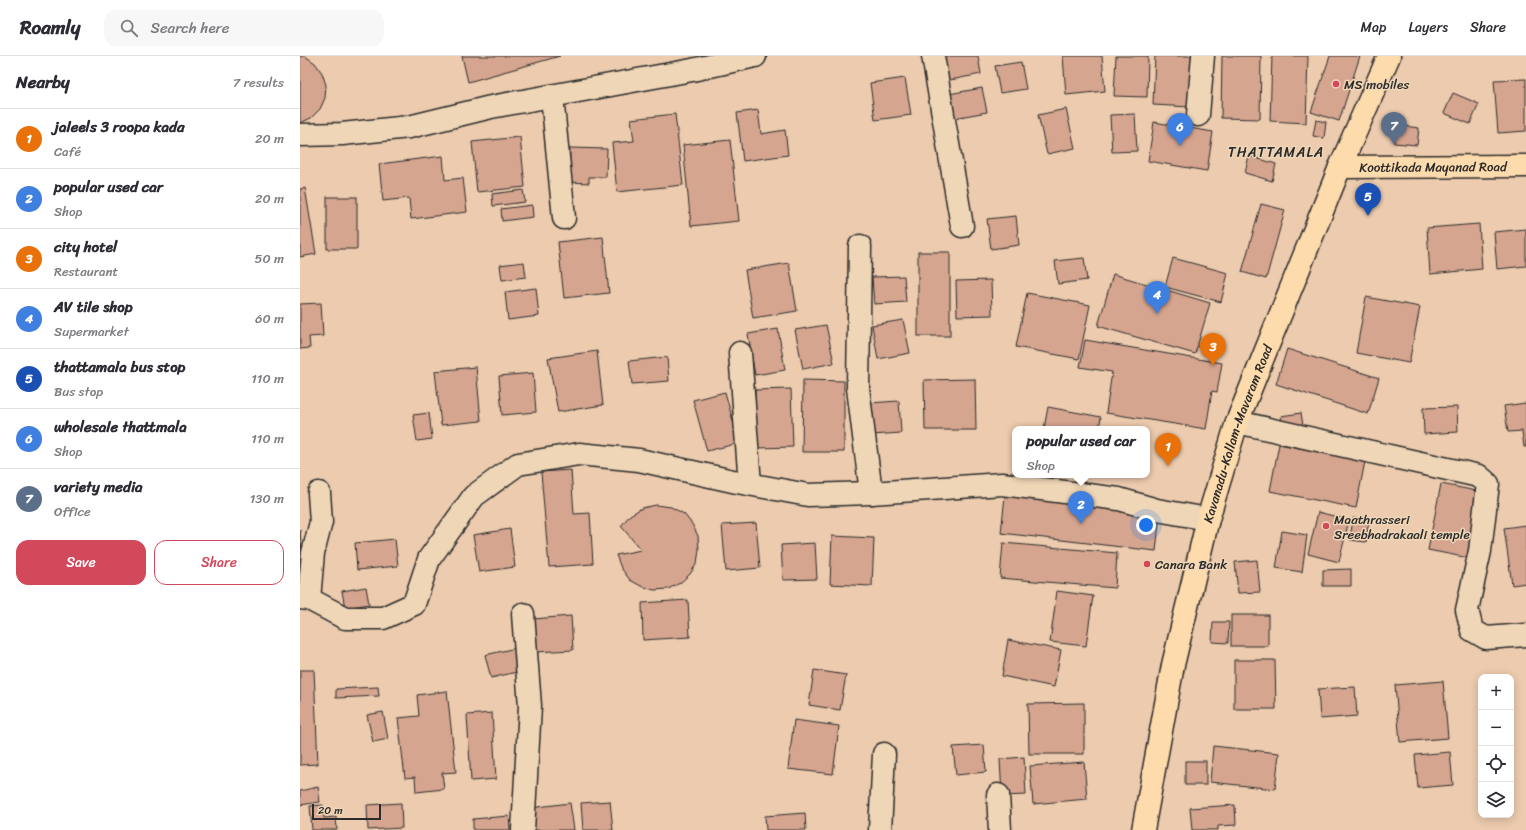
<!DOCTYPE html>
<meta charset="utf-8">
<style>
body{margin:0;font-family:Sriracha,sans-serif;background:#f7f7f7;color:#2b2b33}
.controls{position:absolute;right:12px;bottom:12px;display:grid;overflow:hidden;border-radius:8px;box-shadow:0 2px 10px #0003}
.controls button{width:36px;height:36px;display:grid;place-items:center;padding:0;border:0;border-bottom:1px solid #e1e1e2;background:#fff;color:#2b2b33;font:20px sans-serif}
.scale{position:absolute;left:12px;bottom:10px;width:69px;box-sizing:border-box;padding-left:4px;border:2px solid #2b2b2b;border-top:0;font-size:11px;line-height:14px;white-space:nowrap;color:#2b2b2b;-webkit-text-stroke:3px #efd6b7;paint-order:stroke}
.you{position:absolute;left:846px;top:469px;width:14px;height:14px;margin:-10px;border:3px solid #fff;border-radius:50%;background:#1a73e8;box-shadow:0 0 0 6px #1a73e833}
.badge{display:grid;place-items:center;width:26px;height:26px;border-radius:50%;background:#d1495b;color:#fff;font-size:13px;font-weight:700}
.pin{position:absolute;translate:-50% -33px;filter:drop-shadow(0 1px 2px #0008)}
.pin::after{content:'';position:absolute;top:21px;width:14px;height:12px;background:inherit;clip-path:polygon(0 0,100% 0,50% 100%)}
.popup{position:absolute;left:712px;top:370px;width:138px;height:52px;box-sizing:border-box;display:grid;place-content:center;border-radius:8px;background:#fff;filter:drop-shadow(0 1px 3px #0005);font-size:13px;white-space:nowrap;color:#7c7c81}
.popup b{font-size:15px;color:#2b2b33}
.popup::after{content:'';position:absolute;left:50%;top:100%;margin-left:-8px;border:8px solid transparent;border-top-color:#fff}
.list{margin:0;padding:0;list-style:none}
h2{display:flex;justify-content:space-between;align-items:center;height:52px;margin:0;padding:0 16px;font-size:17px}
h2 small{font-size:13px;font-weight:400;color:#7c7c81}
.list li{display:grid;grid-template-columns:26px 1fr auto;gap:12px;align-items:center;box-sizing:border-box;height:60px;padding:0 16px;border-top:1px solid #e1e1e2}
.list b{display:block;font-size:15px;white-space:nowrap}
.list p{margin:0;font-size:13px;white-space:nowrap;color:#7c7c81}
.list em{font-size:13px;font-style:normal;color:#7c7c81}
.actions{display:flex;gap:8px;padding:12px 16px}
.actions a{flex:1;padding:9px 0;border:1px solid #d1495b;border-radius:12px;text-align:center;font-size:14px;color:#d1495b}
.actions .main{background:#d1495b;color:#fff}
.icon{flex:none;width:22px;height:22px;fill:none;stroke:currentColor;stroke-width:2;stroke-linecap:round;stroke-linejoin:round}
.map{position:relative;flex:none;width:1226px;height:774px;overflow:hidden}
header{display:flex;align-items:center;gap:24px;box-sizing:border-box;height:56px;padding:0 20px;background:#fff;border-bottom:1px solid #e1e1e2}
header strong{font-size:19px}
nav{display:flex;gap:22px;margin-inline-start:auto;font-size:14px}
.search{width:280px;height:36px;background:#f7f7f7;display:flex;align-items:center;gap:10px;box-sizing:border-box;padding:0 14px;border-radius:12px;color:#7c7c81;font-size:15px}
main{display:flex}
aside{flex:1;background:#fff}
.map>svg:first-child{display:block}
.building{fill:#d6a590;stroke:#2b2b2b}
.lines{fill:none;stroke-linecap:round;stroke-linejoin:round}
.minor-casing{stroke:#2b2b2b;stroke-width:25}
.major-casing{stroke:#2b2b2b;stroke-width:25}
.minor{stroke:#efd6b7;stroke-width:22}
.major{stroke:#fedbac;stroke-width:22}
.poi-dot{fill:#d1495b;stroke:#efd6b7;stroke-width:1.5}
.labels{text-anchor:middle;stroke-width:3;stroke-linejoin:round;paint-order:stroke}
.poi-label{font-size:13px;fill:#2b2b2b;stroke:#efd6b7;text-anchor:start}
.street-label{font-size:13px;fill:#2b2b2b;stroke:#efd6b7}
.neighbourhood-label{font-size:14px;letter-spacing:1px;fill:#2b2b2b;stroke:#efd6b7}
</style>
<header>
<strong>Roamly</strong>
<div class="search"><svg class="icon" aria-label="search" viewBox="0 0 24 24"><circle cx="10" cy="10" r="6"/><path d="M15 15l6 6"/></svg>Search here</div>
<nav><a>Map</a><a>Layers</a><a>Share</a></nav>
</header>
<main>
<aside>
<h2>Nearby<small>7 results</small></h2>
<ul class="list">
<li><span class="badge" style="background:#e8710a">1</span><div><b>jaleels 3 roopa kada</b><p>Café</p></div><em>20 m</em></li>
<li><span class="badge" style="background:#3f7fe0">2</span><div><b>popular used car</b><p>Shop</p></div><em>20 m</em></li>
<li><span class="badge" style="background:#e8710a">3</span><div><b>city hotel</b><p>Restaurant</p></div><em>50 m</em></li>
<li><span class="badge" style="background:#3f7fe0">4</span><div><b>AV tile shop</b><p>Supermarket</p></div><em>60 m</em></li>
<li><span class="badge" style="background:#1a4fb4">5</span><div><b>thattamala bus stop</b><p>Bus stop</p></div><em>110 m</em></li>
<li><span class="badge" style="background:#3f7fe0">6</span><div><b>wholesale thattmala</b><p>Shop</p></div><em>110 m</em></li>
<li><span class="badge" style="background:#5c6f8a">7</span><div><b>variety media</b><p>Office</p></div><em>130 m</em></li>
</ul>
<div class="actions"><a class="main">Save</a><a>Share</a></div>
</aside>
<div class="map">
<svg width="1226" height="774" viewBox="0 0 1226 774">
<rect width="100%" height="100%" fill="#eccbae"/>
<filter id="ink" filterUnits="userSpaceOnUse"><feTurbulence type="fractalNoise" baseFrequency=".025" numOctaves="2"/><feDisplacementMap in="SourceGraphic" scale="8" xChannelSelector="R" yChannelSelector="G"/><feConvolveMatrix kernelMatrix="1 2 1 2 8 2 1 2 1" color-interpolation-filters="sRGB"/></filter>
<g filter="url(#ink)">
<g class="building">
<polygon points="0,0 5,0 15,7 22,17 26,29 25,42 20,53 11,62 0,67"/>
<polygon points="162,0 260,0 168,26"/>
<polygon points="641,0 678,0 681,18 645,25"/>
<polygon points="763,0 802,0 805,35 766,39"/>
<polygon points="816,0 848,0 847,41 814,40"/>
<polygon points="855,0 894,0 891,51 853,49"/>
<polygon points="922,0 961,0 960,63 921,62"/>
<polygon points="972,0 1008,0 1006,67 970,65"/>
<polygon points="1030,0 1060,0 1039,65 1011,56"/>
<polygon points="721,6 726,33 700,37 695,10"/>
<polygon points="605,22 611,59 575,64 570,27"/>
<polygon points="1226,23 1226,75 1198,77 1194,24"/>
<polygon points="682,32 687,56 654,62 649,38"/>
<polygon points="1153,37 1179,48 1170,68 1144,57"/>
<polygon points="766,53 775,92 747,98 738,59"/>
<polygon points="458,54 461,78 485,74 488,99 443,105 437,57"/>
<polygon points="375,58 383,129 317,136 312,87 334,85 331,63"/>
<polygon points="835,58 837,95 812,96 810,59"/>
<polygon points="1016,64 1026,66 1024,82 1013,80"/>
<polygon points="854,66 913,76 907,115 848,105"/>
<polygon points="1096,69 1119,72 1117,89 1094,87"/>
<polygon points="220,81 225,131 177,136 172,86"/>
<polygon points="430,84 439,165 391,170 383,89"/>
<polygon points="270,92 307,93 306,121 289,121 289,127 269,126"/>
<polygon points="143,100 145,124 163,122 167,156 111,163 109,142 83,145 79,108"/>
<polygon points="949,100 976,108 972,125 945,117"/>
<polygon points="5,132 16,198 0,201 0,133"/>
<polygon points="223,134 225,146 193,150 192,138"/>
<rect x="27" y="141" width="30" height="52"/>
<polygon points="961,148 985,154 966,223 942,216"/>
<polygon points="232,149 233,161 202,165 201,153"/>
<polygon points="716,160 719,189 691,193 687,163"/>
<polygon points="1179,168 1182,213 1130,218 1127,172"/>
<polygon points="1226,173 1226,210 1197,213 1194,176"/>
<polygon points="303,181 309,237 264,242 258,186"/>
<rect x="618" y="196" width="32" height="84"/>
<polygon points="784,202 787,224 758,228 755,205"/>
<polygon points="873,202 928,217 921,246 865,231"/>
<polygon points="224,206 226,221 202,224 200,209"/>
<polygon points="489,207 497,255 453,262 445,214"/>
<polygon points="813,218 910,247 895,298 798,270"/>
<polygon points="604,220 606,246 574,248 572,221"/>
<polygon points="691,224 692,259 657,260 656,225"/>
<polygon points="236,232 239,260 208,264 205,236"/>
<polygon points="727,237 790,249 779,303 716,291"/>
<polygon points="1066,241 1120,251 1109,307 1056,297"/>
<polygon points="21,247 23,280 9,281 10,292 0,293 0,248"/>
<polygon points="603,264 610,297 578,303 572,269"/>
<polygon points="526,269 534,307 503,313 495,274"/>
<polygon points="478,273 485,314 455,319 448,278"/>
<polygon points="785,284 922,307 917,336 912,335 906,373 806,357 812,316 780,311"/>
<polygon points="987,293 1079,322 1068,358 976,328"/>
<polygon points="297,295 303,349 258,356 248,302"/>
<polygon points="367,301 369,325 332,328 329,305"/>
<polygon points="176,311 181,365 141,369 135,315"/>
<polygon points="233,317 236,356 202,359 199,320"/>
<polygon points="675,323 676,374 625,374 624,324"/>
<polygon points="503,324 544,325 544,396 502,396"/>
<polygon points="491,333 493,391 457,392 455,334"/>
<polygon points="425,336 439,387 407,395 393,344"/>
<polygon points="599,345 601,377 572,379 569,347"/>
<polygon points="1226,347 1226,391 1224,391 1222,375 1208,376 1204,350"/>
<polygon points="748,351 801,361 799,373 744,373"/>
<polygon points="1157,351 1158,376 1124,378 1123,352"/>
<polygon points="129,357 132,383 117,385 113,359"/>
<polygon points="1001,357 1005,382 985,386 981,360"/>
<polygon points="979,388 1065,405 1056,452 970,435"/>
<polygon points="271,414 274,458 290,457 293,508 249,511 241,416"/>
<polygon points="1141,428 1182,436 1169,502 1128,494"/>
<polygon points="705,440 860,459 856,495 701,477"/>
<polygon points="356,449 371,451 384,458 392,468 398,480 399,494 397,507 390,518 380,527 368,533 354,534 341,530 330,524 321,512 316,499 341,494 321,470 330,459 342,452"/>
<polygon points="1018,456 1049,464 1039,506 1008,498"/>
<polygon points="1053,462 1069,464 1066,486 1050,484"/>
<polygon points="456,467 460,512 426,515 422,469"/>
<polygon points="1226,469 1226,527 1212,529 1204,472"/>
<polygon points="210,473 215,511 179,516 173,479"/>
<polygon points="0,474 4,517 0,517"/>
<polygon points="982,475 1007,479 1002,516 976,512"/>
<polygon points="532,480 574,482 572,530 530,528"/>
<polygon points="95,483 98,510 57,514 55,487"/>
<polygon points="515,487 517,523 483,524 481,489"/>
<polygon points="703,487 817,497 815,532 700,522"/>
<polygon points="957,504 960,536 938,537 935,506"/>
<polygon points="1051,513 1051,530 1023,530 1023,514"/>
<polygon points="66,531 69,548 45,552 42,535"/>
<polygon points="757,535 793,540 786,590 750,586"/>
<polygon points="388,544 390,581 343,584 342,547"/>
<rect x="931" y="559" width="37" height="31"/>
<polygon points="271,560 273,594 235,596 233,563"/>
<polygon points="913,566 929,566 928,587 912,586"/>
<polygon points="708,584 761,594 754,631 702,620"/>
<polygon points="216,592 221,615 191,622 185,599"/>
<polygon points="934,604 975,604 976,653 934,653"/>
<polygon points="0,614 14,614 18,708 0,709"/>
<polygon points="514,614 546,619 540,654 509,649"/>
<polygon points="1143,625 1148,682 1100,686 1095,629"/>
<polygon points="78,631 79,640 36,642 36,633"/>
<polygon points="1055,631 1057,660 1020,663 1018,633"/>
<polygon points="147,635 156,716 142,717 144,733 116,736 115,721 105,722 98,662 119,660 117,639"/>
<polygon points="784,647 784,698 729,698 728,648"/>
<polygon points="83,656 88,683 73,686 67,659"/>
<polygon points="192,657 196,723 171,725 167,659"/>
<polygon points="494,664 539,670 533,718 488,713"/>
<polygon points="684,689 686,716 656,719 653,691"/>
<polygon points="913,690 979,697 975,733 910,726"/>
<polygon points="1150,696 1153,729 1118,732 1115,699"/>
<polygon points="724,701 726,739 702,740 700,703"/>
<rect x="885" y="705" width="21" height="24"/>
<polygon points="784,706 787,743 733,748 730,710"/>
<polygon points="18,731 20,746 0,749 0,735"/>
<polygon points="310,745 313,774 283,774 281,747"/>
<polygon points="101,747 102,772 68,774 67,749"/>
<polygon points="270,747 274,774 233,774 230,752"/>
<polygon points="23,749 24,762 36,761 37,774 12,774 10,750"/>
<polygon points="935,749 936,769 918,770 918,774 892,774 890,752"/>
<polygon points="505,757 506,774 466,774 465,760"/>
<polygon points="209,760 210,774 173,774 173,763"/>
</g>
<g class="lines">
<defs>
<g id="minor">
<polyline points="633,0 662,170"/>
<polyline points="252,40 264,162"/>
<polyline points="898,59 903,0"/>
<polyline points="0,79 42,78 109,71 191,51 392,14 455,0"/>
<polyline points="560,190 558,332 571,437"/>
<polyline points="440,297 450,428"/>
<polyline points="937,366 1179,420 1188,428 1180,495 1167,554 1172,574 1186,582 1226,579"/>
<polyline points="0,542 9,543 45,562 83,562 114,548 129,503 174,440 218,408 279,398 339,404 437,426 508,439 571,437 702,428 819,443 857,454 908,463"/>
<polyline points="9,543 13,497 21,466 19,437"/>
<polyline points="223,558 230,650 223,774"/>
<polyline points="698,739 700,774"/>
<polyline points="580,774 584,698"/>
</g>
<g id="major">
<path id="s1" d="M1040,111L1226,110"/>
<path id="s2" d="M843,774L873,609L908,463L937,366L1040,111L1089,0"/>
</g>
</defs>
<use href="#minor" class="minor-casing"/>
<use href="#major" class="major-casing"/>
<use href="#minor" class="minor"/>
<use href="#major" class="major"/>
</g>
</g>
<g class="poi-dot">
<circle cx="1036" cy="28" r="4"/>
<circle cx="1026" cy="470" r="4"/>
<circle cx="847" cy="508" r="4"/>
</g>
<g class="labels">
<g class="poi-label">
<text x="1044" y="33">MS mobiles</text>
<text x="1034" y="468">Maathrasseri<tspan x="1034" dy="15">Sreebhadrakaali temple</tspan></text>
<text x="855" y="513">Canara Bank</text>
</g>
<g class="street-label">
<text dy="5" stroke="none"><textPath href="#s1" startOffset="93">Koottikada Mayanad Road</textPath></text>
<text dy="5" stroke="none"><textPath href="#s2" startOffset="408">Kavanadu-Kollam-Mavaram Road</textPath></text>
</g>
<g class="neighbourhood-label">
<text x="976" y="101">THATTAMALA</text>
</g>
</g>
</svg>
<div class="controls">
<button>+</button>
<button>−</button>
<button><svg class="icon" aria-label="locate" viewBox="0 0 24 24"><circle cx="12" cy="12" r="6"/><path d="M12 2v4M12 18v4M2 12h4M18 12h4"/></svg></button>
<button><svg class="icon" aria-label="layers" viewBox="0 0 24 24"><path d="M12 4l9 5-9 5-9-5zM3 14l9 5 9-5"/></svg></button>
</div>
<div class="scale">20 m</div>
<div class="you"></div>
<div class="pin badge" style="left:868px;top:410px;background:#e8710a">1</div>
<div class="pin badge" style="left:781px;top:468px;background:#3f7fe0">2</div>
<div class="popup"><b>popular used car</b>Shop</div>
<div class="pin badge" style="left:913px;top:310px;background:#e8710a">3</div>
<div class="pin badge" style="left:857px;top:258px;background:#3f7fe0">4</div>
<div class="pin badge" style="left:1068px;top:160px;background:#1a4fb4">5</div>
<div class="pin badge" style="left:880px;top:90px;background:#3f7fe0">6</div>
<div class="pin badge" style="left:1094px;top:89px;background:#5c6f8a">7</div>
</div>
</main>
